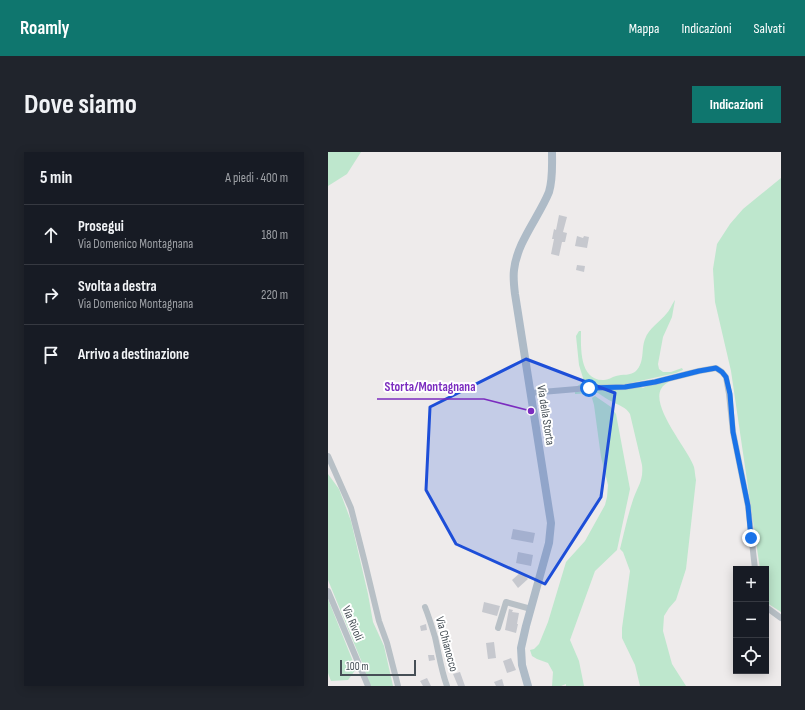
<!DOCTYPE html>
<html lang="it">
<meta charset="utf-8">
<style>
body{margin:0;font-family:"Sofia Sans Condensed",sans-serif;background:#20242c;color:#f1f3f6}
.controls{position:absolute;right:12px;bottom:12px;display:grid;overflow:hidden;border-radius:0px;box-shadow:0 2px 10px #0003}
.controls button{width:36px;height:36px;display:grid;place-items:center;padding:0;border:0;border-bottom:1px solid #363941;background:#171b24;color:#f1f3f6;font:20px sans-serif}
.scale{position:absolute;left:12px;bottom:10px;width:76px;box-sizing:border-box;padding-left:4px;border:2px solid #464f56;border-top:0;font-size:11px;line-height:14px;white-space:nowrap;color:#464f56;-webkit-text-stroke:3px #fff;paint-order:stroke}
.stop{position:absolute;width:12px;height:12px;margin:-9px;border:3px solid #1a73e8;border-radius:50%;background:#fff}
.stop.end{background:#1a73e8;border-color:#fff;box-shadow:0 1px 4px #0008}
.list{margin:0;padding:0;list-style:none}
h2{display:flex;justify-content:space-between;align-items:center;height:52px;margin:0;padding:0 16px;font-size:17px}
h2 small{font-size:13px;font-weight:400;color:#9ea1a6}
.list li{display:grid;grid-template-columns:26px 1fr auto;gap:12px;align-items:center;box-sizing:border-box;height:60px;padding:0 16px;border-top:1px solid #363941}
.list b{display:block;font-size:15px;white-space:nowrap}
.list p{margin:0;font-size:13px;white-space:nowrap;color:#9ea1a6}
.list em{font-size:13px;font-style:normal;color:#9ea1a6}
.icon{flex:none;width:22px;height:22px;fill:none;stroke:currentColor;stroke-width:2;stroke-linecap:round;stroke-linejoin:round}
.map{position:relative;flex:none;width:453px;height:534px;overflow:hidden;border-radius:0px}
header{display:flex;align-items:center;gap:24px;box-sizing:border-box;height:56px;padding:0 20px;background:#0f766e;color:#fff}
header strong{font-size:19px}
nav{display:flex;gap:22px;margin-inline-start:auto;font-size:14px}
.intro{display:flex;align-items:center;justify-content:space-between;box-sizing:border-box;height:96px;padding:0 24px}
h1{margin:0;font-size:28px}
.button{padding:10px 18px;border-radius:0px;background:#0f766e;color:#fff;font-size:14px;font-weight:700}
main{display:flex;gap:24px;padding:0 24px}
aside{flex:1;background:#171b24;border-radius:0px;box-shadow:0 2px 10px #0003}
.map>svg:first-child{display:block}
.green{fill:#bee7cd}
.building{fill:#c6c8ce}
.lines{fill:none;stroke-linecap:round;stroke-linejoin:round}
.minor{stroke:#b8c0c6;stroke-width:6}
.major{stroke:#aebbc7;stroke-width:8}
.route{stroke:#1a73e8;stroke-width:5}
.marked{fill:#1d4ed8;fill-opacity:0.2;stroke:#1d4ed8;stroke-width:3;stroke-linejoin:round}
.labels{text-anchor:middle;stroke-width:4;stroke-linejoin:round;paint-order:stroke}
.street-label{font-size:12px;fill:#464f56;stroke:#fff}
.leader{fill:none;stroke:#7b2cbf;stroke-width:1.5}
.callout-dot{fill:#7b2cbf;stroke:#fff;stroke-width:1.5}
.callout-label{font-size:13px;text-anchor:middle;font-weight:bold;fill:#7b2cbf;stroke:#fff;stroke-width:4;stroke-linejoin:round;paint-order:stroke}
</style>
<header>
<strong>Roamly</strong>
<nav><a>Mappa</a><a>Indicazioni</a><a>Salvati</a></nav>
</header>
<div class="intro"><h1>Dove siamo</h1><a class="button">Indicazioni</a></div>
<main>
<aside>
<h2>5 min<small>A piedi · 400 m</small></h2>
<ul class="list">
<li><svg class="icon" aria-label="ahead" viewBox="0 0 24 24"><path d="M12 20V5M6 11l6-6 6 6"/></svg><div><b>Prosegui</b><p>Via Domenico Montagnana</p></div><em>180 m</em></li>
<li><svg class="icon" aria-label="right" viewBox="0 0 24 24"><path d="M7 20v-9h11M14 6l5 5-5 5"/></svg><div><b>Svolta a destra</b><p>Via Domenico Montagnana</p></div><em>220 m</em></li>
<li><svg class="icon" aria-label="arrive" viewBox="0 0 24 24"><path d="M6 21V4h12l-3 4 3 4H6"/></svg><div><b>Arrivo a destinazione</b></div></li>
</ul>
</aside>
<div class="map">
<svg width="453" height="534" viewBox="0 0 453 534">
<rect width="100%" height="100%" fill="#eeebeb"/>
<g class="green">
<polygon points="0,0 33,0 19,22 0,34"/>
<polygon points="453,26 453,460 439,451 438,448 438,417 432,417 403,219 387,150 385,117 389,92 402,72 415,57"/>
<path d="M347,148L344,165L335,185L330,212L331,217L335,220H343L354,216L355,218L348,221L289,234L248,235L254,231L255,226L251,213L248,184L251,179H253C253,195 251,229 276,228C280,228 284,225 288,224C294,222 303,224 308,219C317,210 313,197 317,187C321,176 332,170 339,161C342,158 344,152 347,148Z"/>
<path d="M342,229C339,231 335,233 333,237C323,256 360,297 366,315C367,319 367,324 368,328L358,417L348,448L341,456L336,464L335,479L344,512L358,534H312L307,513L294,486V476L302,419L295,400L292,397C296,382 299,366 304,351C308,336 316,330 314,313L302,262C298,255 292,254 285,250C280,248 275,244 270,241H267L247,242V240L310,234L315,236L323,232Z"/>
<polygon points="267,244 283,255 288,262 302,337 289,398 267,419 242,488 251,509 256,534 238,534 238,532 233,534 224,534 225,520 220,511 209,507 204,504 202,498 206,497 211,492 220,470 238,410 257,389 277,353 279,345 280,333 273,305 266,253 264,246"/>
<polygon points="0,322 11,337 23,369 40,442 45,470 56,494 65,534 42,534 35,513 0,428"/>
<polygon points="0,447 28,517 20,528 3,529 0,521"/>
</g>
<g class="building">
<polygon points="231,63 239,65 235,80 239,81 237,90 234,90 231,104 223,102 226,87 224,87 226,77 228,78"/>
<polygon points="249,84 255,86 256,84 261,85 259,96 247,94"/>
<polygon points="249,113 257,114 256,120 248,118"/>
<polygon points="185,377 207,381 205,391 183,387"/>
<polygon points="190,400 205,403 203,414 188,411"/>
<polygon points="193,420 200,427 190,436 184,428"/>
<polygon points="156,450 172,454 169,464 154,460"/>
<polygon points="181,457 185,458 184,460 191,461 189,472 190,472 188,481 177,478"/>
<polygon points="115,471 117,482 112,483 110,473"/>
<polygon points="98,472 99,478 93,479 92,474"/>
<polygon points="166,490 168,506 160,507 158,491"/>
<polygon points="100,503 106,503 107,508 101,509"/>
<polygon points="183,506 188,518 179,521 175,509"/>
<polygon points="132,520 137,534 130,534 125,522"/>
<polygon points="99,526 103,534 95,534 92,529"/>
<polygon points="174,527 176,534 168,534 166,530"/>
</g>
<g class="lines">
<g class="minor">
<polyline points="202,241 261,236 297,235 327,230 371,219 388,216 394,220 398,225 401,242 405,280 420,354 427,417"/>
<polyline points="0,304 23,356 37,411 51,469 59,491 70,534"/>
<polyline points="0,439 40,534"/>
<path d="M97,455C101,465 104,475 107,485C111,502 113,518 119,534"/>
<polyline points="438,455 453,466"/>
<polyline points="170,476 178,450 203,457"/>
</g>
<path class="major" d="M200,534L194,513L193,496L198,474L221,391L223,371L187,142C186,134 185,126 186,118C189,90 211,65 221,40C225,27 224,13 224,0"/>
</g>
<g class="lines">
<polyline class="route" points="261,236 297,235 327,230 371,219 388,216 394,220 398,225 402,242 405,280 420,354 423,386"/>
</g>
<path class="marked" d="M198,207L287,241L273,345L217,432L128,392L98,338L102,255Z"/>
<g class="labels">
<g class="street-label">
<text transform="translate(218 263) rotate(81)" y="4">Via della Storta</text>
<text transform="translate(25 471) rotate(67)" y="4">Via Rivoli</text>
<text transform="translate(119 492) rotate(75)" y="4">Via Chianocco</text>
</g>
</g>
<path class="leader" d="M203 259L156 247H49"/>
<circle class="callout-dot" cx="203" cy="259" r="4"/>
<g class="callout-label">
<text x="102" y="239">Storta/Montagnana</text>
</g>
</svg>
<div class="controls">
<button>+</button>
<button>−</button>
<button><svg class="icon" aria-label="locate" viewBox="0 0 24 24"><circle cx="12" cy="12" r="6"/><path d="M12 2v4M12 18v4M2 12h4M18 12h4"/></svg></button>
</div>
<div class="scale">100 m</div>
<div class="stop" style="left:261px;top:236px"></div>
<div class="stop end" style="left:423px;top:386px"></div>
</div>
</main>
